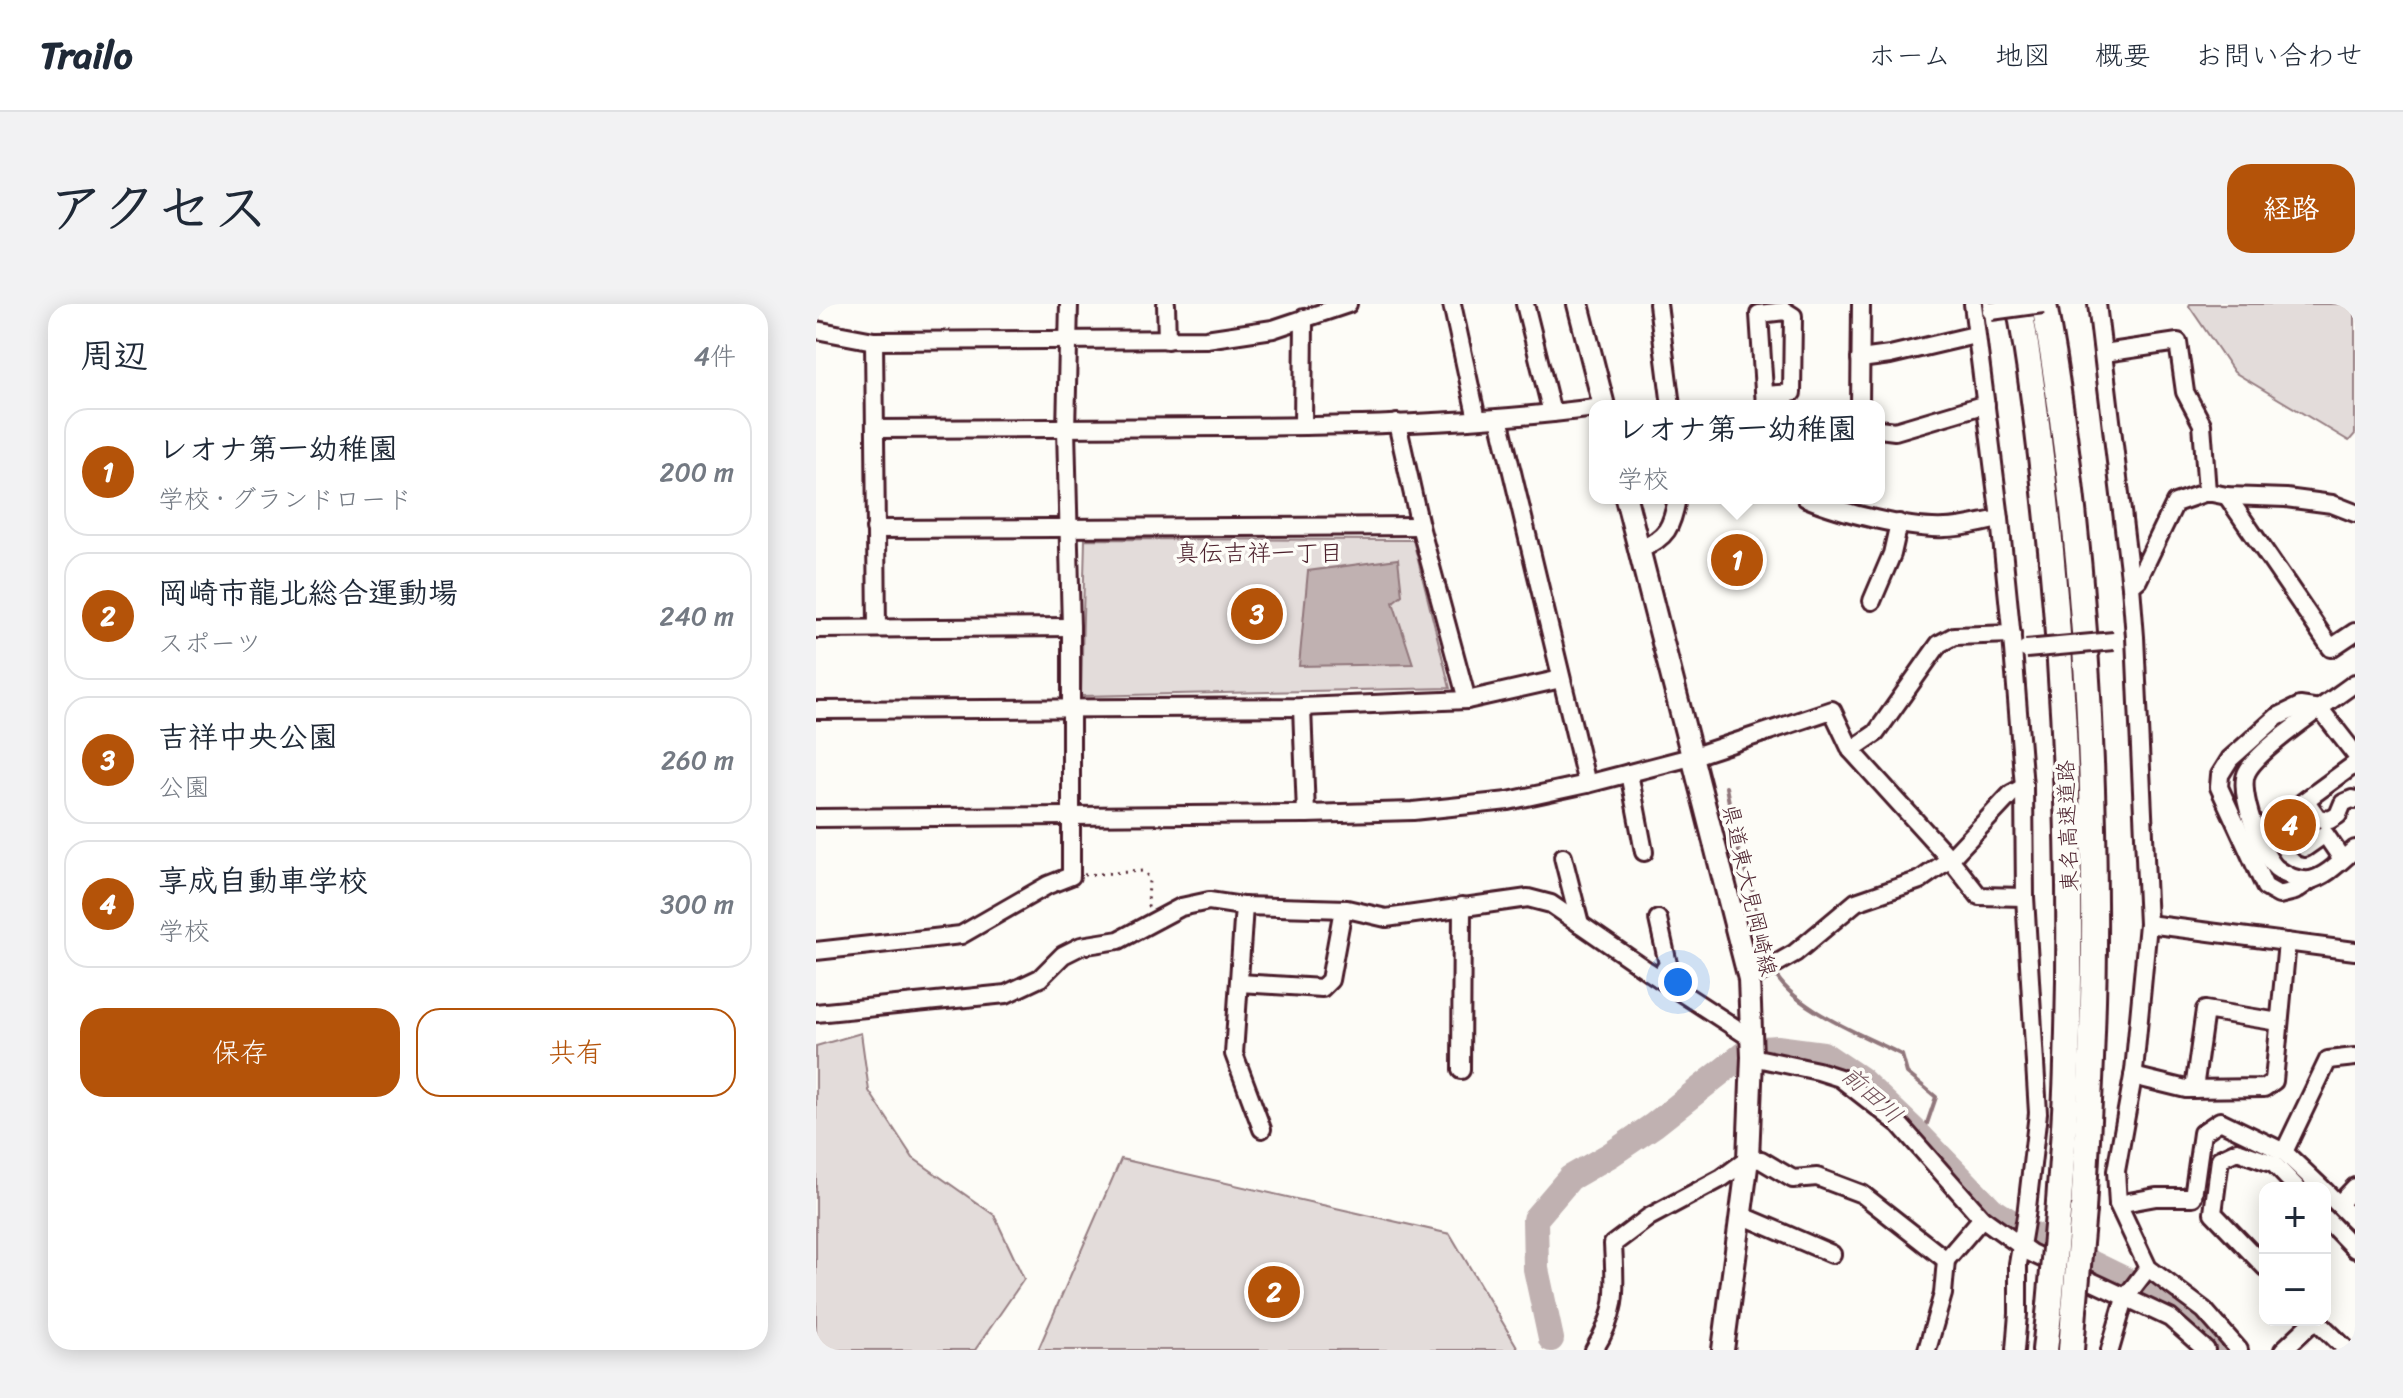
<!DOCTYPE html>
<html lang="ja">
<meta charset="utf-8">
<style>
body{margin:0;font-family:Sriracha,"Klee One",sans-serif;background:#f2f2f3;color:#1f2937}
.controls{position:absolute;right:24px;bottom:24px;display:grid;overflow:hidden;border-radius:16px;box-shadow:0 4px 20px #0003}
.controls button{width:72px;height:72px;display:grid;place-items:center;padding:0;border:0;border-bottom:2px solid #e0e1e3;background:#fff;color:#1f2937;font:40px sans-serif}
.you{position:absolute;left:862px;top:678px;width:28px;height:28px;margin:-20px;border:6px solid #fff;border-radius:50%;background:#1a73e8;box-shadow:0 0 0 12px #1a73e833}
.badge{display:grid;place-items:center;width:52px;height:52px;border-radius:50%;background:#b45309;color:#fff;font-size:26px;font-weight:700}
.pin{position:absolute;translate:-50% -50%;border:4px solid #fff;box-shadow:0 2px 8px #0006}
.popup{position:absolute;left:773px;top:96px;width:296px;height:104px;box-sizing:border-box;display:grid;place-content:center;border-radius:16px;background:#fff;filter:drop-shadow(0 2px 6px #0005);font-size:26px;white-space:nowrap;color:#747a83}
.popup b{font-size:30px;color:#1f2937}
.popup::after{content:'';position:absolute;left:50%;top:100%;margin-left:-16px;border:16px solid transparent;border-top-color:#fff}
.list{margin:0;padding:0;list-style:none}
h2{display:flex;justify-content:space-between;align-items:center;height:104px;margin:0;padding:0 32px;font-size:34px}
h2 small{font-size:26px;font-weight:400;color:#747a83}
.list li{display:grid;grid-template-columns:52px 1fr auto;gap:24px;align-items:center;box-sizing:border-box;height:128px;margin:0 16px 16px;padding:0 16px;border:2px solid #e0e1e3;border-radius:24px}
.list b{display:block;font-size:30px;white-space:nowrap}
.list p{margin:0;font-size:26px;white-space:nowrap;color:#747a83}
.list em{font-size:26px;font-style:normal;color:#747a83}
.actions{display:flex;gap:16px;padding:24px 32px}
.actions a{flex:1;padding:18px 0;border:2px solid #b45309;border-radius:24px;text-align:center;font-size:28px;color:#b45309}
.actions .main{background:#b45309;color:#fff}
.map{position:relative;flex:none;width:1539px;height:1046px;overflow:hidden;border-radius:24px}
header{display:flex;align-items:center;gap:48px;box-sizing:border-box;height:112px;padding:0 40px;background:#fff;border-bottom:2px solid #e0e1e3}
header strong{font-size:38px}
nav{display:flex;gap:44px;margin-inline-start:auto;font-size:28px}
.intro{display:flex;align-items:center;justify-content:space-between;box-sizing:border-box;height:192px;padding:0 48px}
h1{margin:0;font-size:56px}
.button{padding:20px 36px;border-radius:24px;background:#b45309;color:#fff;font-size:28px;font-weight:700}
main{display:flex;gap:48px;padding:0 48px}
aside{flex:1;background:#fff;border-radius:24px;box-shadow:0 4px 20px #0003}
.map>svg:first-child{display:block}
.green{fill:#e3dcda;stroke:#967e82;stroke-width:2}
.water{fill:#c0b1b1;stroke:#91777b;stroke-width:2}
.lines{fill:none;stroke-linecap:round;stroke-linejoin:round}
.stream{stroke:#91777b;stroke-width:4}
.river{stroke:#c0b1b1;stroke-width:26}
.minor-casing{stroke:#4a1f2b;stroke-width:22}
.major-casing{stroke:#4a1f2b;stroke-width:26}
.highway-casing{stroke:#4a1f2b;stroke-width:30}
.path{stroke:#4a1f2b;stroke-width:3;stroke-dasharray:2 6;stroke-linecap:butt}
.minor{stroke:#fdfcf7;stroke-width:16}
.major{stroke:#fdfcf7;stroke-width:20}
.highway{stroke:#fdfcf7;stroke-width:24}
.minor-bridge-casing{stroke:#4a1f2b;stroke-width:22;stroke-linecap:butt}
.highway-bridge-casing{stroke:#4a1f2b;stroke-width:30;stroke-linecap:butt}
.minor-bridge{stroke:#fdfcf7;stroke-width:16}
.highway-bridge{stroke:#fdfcf7;stroke-width:24}
.labels{text-anchor:middle;stroke-width:7;stroke-linejoin:round;paint-order:stroke}
.street-label{font-size:22px;fill:#4a1f2b;stroke:#fdfcf7}
.neighbourhood-label{font-size:24px;fill:#4a1f2b;stroke:#fdfcf7}
.water-label{font-size:24px;font-style:italic;fill:#73525a;stroke:#fdfcf7}
</style>
<header>
<strong>Trailo</strong>
<nav><a>ホーム</a><a>地図</a><a>概要</a><a>お問い合わせ</a></nav>
</header>
<div class="intro"><h1>アクセス</h1><a class="button">経路</a></div>
<main>
<aside>
<h2>周辺<small>4件</small></h2>
<ul class="list">
<li><span class="badge">1</span><div><b>レオナ第一幼稚園</b><p>学校 · グランドロード</p></div><em>200 m</em></li>
<li><span class="badge">2</span><div><b>岡崎市龍北総合運動場</b><p>スポーツ</p></div><em>240 m</em></li>
<li><span class="badge">3</span><div><b>吉祥中央公園</b><p>公園</p></div><em>260 m</em></li>
<li><span class="badge">4</span><div><b>享成自動車学校</b><p>学校</p></div><em>300 m</em></li>
</ul>
<div class="actions"><a class="main">保存</a><a>共有</a></div>
</aside>
<div class="map">
<svg width="1539" height="1046" viewBox="0 0 1539 1046">
<rect width="100%" height="100%" fill="#fdfcf7"/>
<filter id="ink" filterUnits="userSpaceOnUse"><feTurbulence type="fractalNoise" baseFrequency=".0125" numOctaves="2"/><feDisplacementMap in="SourceGraphic" scale="16" xChannelSelector="R" yChannelSelector="G"/><feConvolveMatrix kernelMatrix="1 2 1 2 8 2 1 2 1" color-interpolation-filters="sRGB"/></filter>
<g filter="url(#ink)">
<g class="green">
<polygon points="1374,0 1539,0 1539,130 1533,137 1418,68 1373,2"/>
<polygon points="269,235 597,236 634,384 265,392"/>
<polygon points="45,729 53,787 97,854 178,911 208,975 159,1046 0,1046 0,742"/>
<polygon points="305,855 634,930 703,1046 222,1046"/>
</g>
<polygon class="water" points="582,255 586,291 577,298 597,360 483,362 492,267"/>
<g class="lines">
<g class="stream">
<polyline points="910,483 925,560 935,578 946,645 953,658"/>
<path d="M957,666C976,705 1048,731 1086,751L1091,769L1120,793L1106,834"/>
</g>
<polyline class="river" points="735,1035 720,965 719,915 754,874 794,851 838,821 933,746 961,744 1007,750 1044,775 1106,834 1176,906 1207,926 1353,997 1395,1031 1407,1046"/>
<defs>
<g id="minor">
<polyline points="350,0 351,36"/>
<polyline points="636,0 661,115"/>
<polyline points="709,0 736,109"/>
<polyline points="842,0 855,102"/>
<polyline points="1157,0 1184,215 1197,345 1208,483 1209,593 1222,809 1210,912 1202,960 1202,1010 1199,1046"/>
<polyline points="1281,0 1315,282"/>
<polyline points="0,26 58,37 390,35 457,25 532,0"/>
<polyline points="58,37 61,324"/>
<polyline points="1288,49 1362,38 1369,88 1386,120 1391,188"/>
<polyline points="1044,55 1074,51 1159,31"/>
<polyline points="949,102 943,10 969,7 977,12 976,89 949,91"/>
<polyline points="1044,102 1045,0"/>
<polyline points="683,114 771,480"/>
<polyline points="581,119 604,222 651,396"/>
<polyline points="487,122 488,14"/>
<path d="M59,125C176,125 293,124 410,123C533,122 657,120 779,104"/>
<polyline points="1063,125 1079,127 1170,100"/>
<polyline points="1411,192 1515,344 1539,328"/>
<path d="M990,194C1023,208 1094,226 1129,224C1147,224 1166,218 1184,215"/>
<polyline points="59,225 604,222"/>
<path d="M823,246C851,234 856,223 861,194"/>
<polyline points="1056,297 1076,250 1083,219"/>
<polyline points="0,325 255,323"/>
<path d="M1539,379C1516,396 1442,445 1431,468C1421,486 1445,550 1460,564C1469,571 1482,577 1494,576C1510,573 1527,555 1539,545"/>
<polyline points="486,403 490,510"/>
<polyline points="0,406 486,403 651,396 745,375"/>
<polyline points="1035,446 1060,429 1123,340 1138,332 1196,330"/>
<polyline points="813,469 828,548"/>
<polyline points="1490,497 1502,514 1514,516 1522,511 1527,499 1536,495 1539,496"/>
<polyline points="1467,513 1489,544 1509,530 1526,555"/>
<polyline points="0,514 490,510 597,507 692,497 771,480 875,453 1016,406 1035,446 1134,555 1163,592 1209,593"/>
<polyline points="1442,531 1539,460"/>
<polyline points="747,553 764,620"/>
<polyline points="1495,576 1479,587 1463,591 1449,583 1403,483 1404,471 1414,455 1461,413 1484,402 1504,405 1539,450"/>
<polyline points="428,602 418,750 446,825"/>
<polyline points="842,615 852,660 843,674"/>
<polyline points="1332,620 1539,647"/>
<polyline points="0,647 145,631 232,581 255,572 255,323 250,125 253,0"/>
<polyline points="933,675 979,649 1040,598 1104,576 1134,555 1195,490 1208,483"/>
<polyline points="423,679 506,684 514,676 527,605"/>
<polyline points="0,709 190,690 224,674 247,651 265,642 303,636 365,603 393,597 426,602 531,605 570,614 712,594 735,600 832,667 935,734"/>
<polyline points="936,753 1002,767 1024,774 1083,820 1166,914 1215,949 1354,1014 1390,1046"/>
<polyline points="645,766 646,602"/>
<polyline points="1317,772 1370,785 1448,784 1458,777 1471,638"/>
<polyline points="1378,785 1389,706 1463,718"/>
<polyline points="1468,848 1512,756 1539,753"/>
<polyline points="1509,887 1539,917"/>
<polyline points="1302,900 1340,893 1377,893 1386,829 1404,817 1468,848 1506,884"/>
<polyline points="1523,900 1539,883"/>
<polyline points="925,911 1016,950"/>
<polyline points="1509,914 1539,945"/>
<polyline points="1449,963 1397,909 1404,855 1421,847 1458,860 1481,884"/>
<polyline points="1500,1016 1531,1046"/>
<path d="M778,1046C803,1006 799,985 797,940L833,913L906,874L932,855L945,856L977,875L1001,873L1046,890L1130,956L1166,914"/>
<polyline points="1111,1046 1127,990 1130,956"/>
<polyline points="1294,1046 1309,994 1332,964"/>
<polyline points="1423,1046 1388,1006 1332,964 1302,900 1300,867 1318,767 1332,620 1319,333 1315,282 1322,276 1359,199 1391,188 1411,192 1470,194 1516,200 1539,209"/>
<polyline points="1467,1046 1499,1016"/>
</g>
<g id="major">
<polyline points="762,0 788,102"/>
<polyline points="810,194 933,675 936,753 932,855 907,1046"/>
</g>
<g id="highway">
<path d="M1203,0C1218,81 1227,164 1235,246C1251,417 1257,589 1251,760C1250,806 1246,853 1243,899"/>
<path d="M1228,0C1263,197 1277,398 1278,597C1279,700 1273,803 1267,906"/>
<polyline points="1229,1046 1234,1001"/>
<polyline points="1255,1046 1258,1006"/>
</g>
</defs>
<use href="#minor" class="minor-casing"/>
<use href="#major" class="major-casing"/>
<use href="#highway" class="highway-casing"/>
<polyline class="path" points="268,571 327,567 333,573 332,605"/>
<use href="#minor" class="minor"/>
<use href="#major" class="major"/>
<use href="#highway" class="highway"/>
<defs>
<g id="minor-bridge">
<polyline points="1175,7 1227,0"/>
<polyline points="1210,345 1298,337"/>
</g>
<g id="highway-bridge">
<polyline points="1234,1001 1243,899"/>
<polyline points="1258,1006 1267,906"/>
</g>
</defs>
<use href="#minor-bridge" class="minor-bridge-casing"/>
<use href="#highway-bridge" class="highway-bridge-casing"/>
<use href="#minor-bridge" class="minor-bridge"/>
<use href="#highway-bridge" class="highway-bridge"/>
</g>
</g>
<g class="labels">
<g class="street-label">
<text transform="translate(1251 522) rotate(-92)" y="8">東名高速道路</text>
<text transform="translate(934 586) rotate(77)" y="8">県道東大見岡崎線</text>
</g>
<g class="neighbourhood-label">
<text x="443" y="257">真伝吉祥一丁目</text>
</g>
<g class="water-label">
<text transform="translate(1056 791) rotate(42)" y="8">前田川</text>
</g>
</g>
</svg>
<div class="controls">
<button>+</button>
<button>−</button>
</div>
<div class="you"></div>
<div class="pin badge" style="left:921px;top:256px">1</div>
<div class="popup"><b>レオナ第一幼稚園</b>学校</div>
<div class="pin badge" style="left:458px;top:988px">2</div>
<div class="pin badge" style="left:441px;top:310px">3</div>
<div class="pin badge" style="left:1474px;top:521px">4</div>
</div>
</main>
